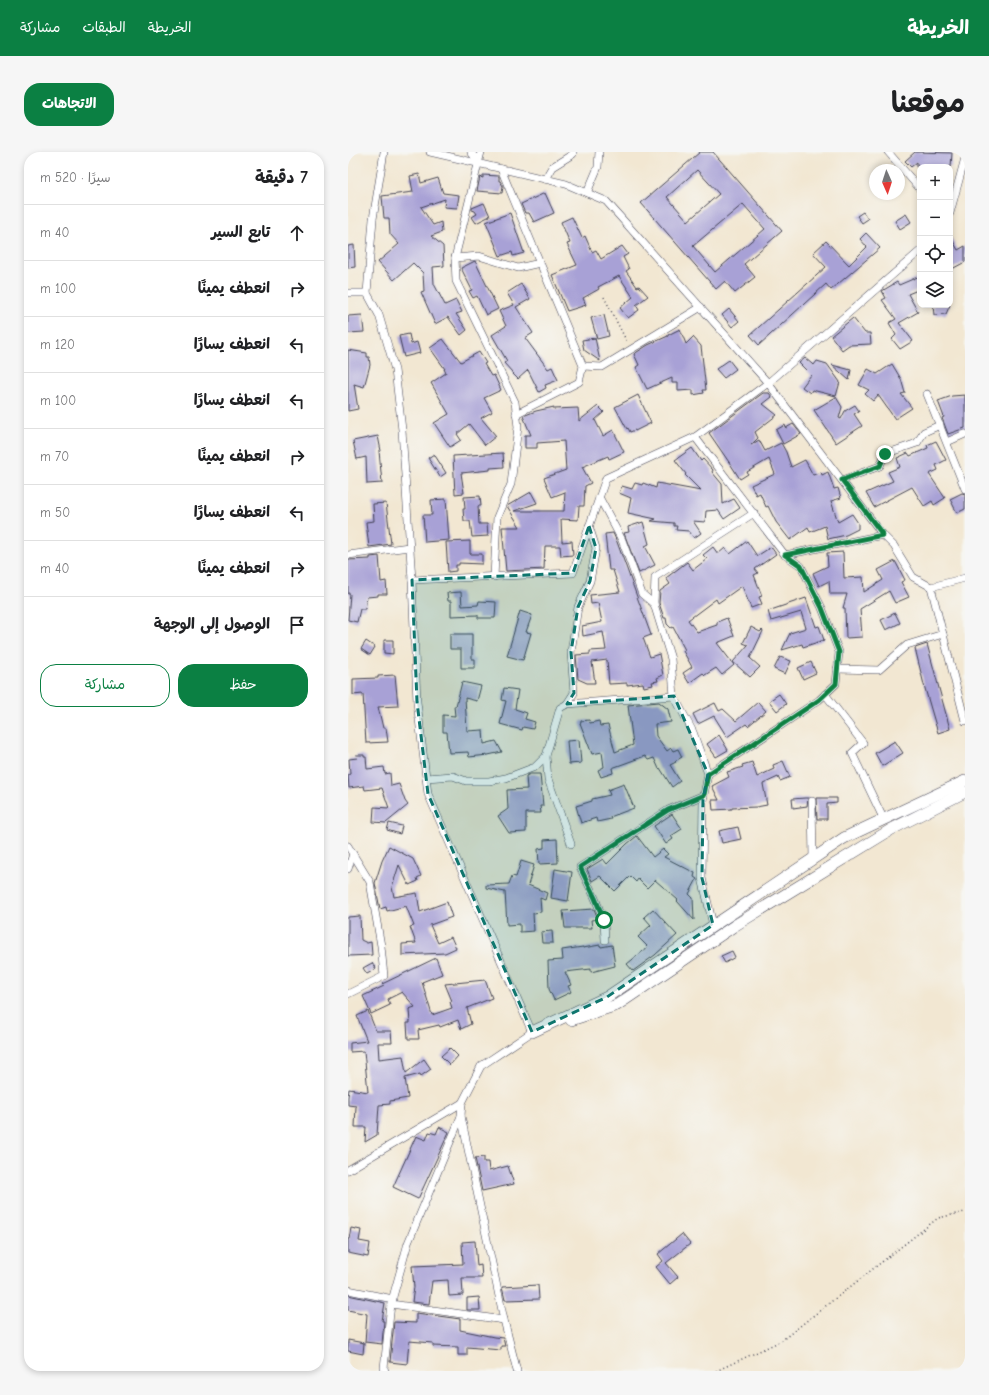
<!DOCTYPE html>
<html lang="ar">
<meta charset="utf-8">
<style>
body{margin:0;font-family:"Comic Neue","Playpen Sans Arabic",sans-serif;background:#f6f6f6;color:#202124;direction:rtl}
.controls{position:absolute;right:12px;top:12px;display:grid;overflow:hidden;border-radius:8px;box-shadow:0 2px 6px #0003}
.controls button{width:36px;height:36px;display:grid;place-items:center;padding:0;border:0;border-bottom:1px solid #e0e0e0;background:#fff;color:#202124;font:20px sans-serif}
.compass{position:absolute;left:521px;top:12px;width:36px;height:36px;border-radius:50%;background:#fff;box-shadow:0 2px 6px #0003;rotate:177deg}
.stop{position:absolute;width:12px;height:12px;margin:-9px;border:3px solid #0b8043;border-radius:50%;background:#fff}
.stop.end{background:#0b8043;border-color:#fff;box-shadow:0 1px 4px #0008}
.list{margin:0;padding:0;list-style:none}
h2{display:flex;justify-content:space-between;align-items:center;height:52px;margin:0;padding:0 16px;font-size:17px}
h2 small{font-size:13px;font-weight:400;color:#757577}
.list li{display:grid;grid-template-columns:26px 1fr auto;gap:12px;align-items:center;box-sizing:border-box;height:56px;padding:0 16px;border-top:1px solid #e0e0e0}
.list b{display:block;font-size:15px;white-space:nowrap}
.list em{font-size:13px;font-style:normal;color:#757577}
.actions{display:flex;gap:8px;padding:12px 16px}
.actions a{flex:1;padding:9px 0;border:1px solid #0b8043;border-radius:16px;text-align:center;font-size:14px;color:#0b8043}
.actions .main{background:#0b8043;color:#fff}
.icon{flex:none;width:22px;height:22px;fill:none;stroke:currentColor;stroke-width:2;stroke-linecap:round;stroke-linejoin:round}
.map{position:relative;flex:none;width:617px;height:1219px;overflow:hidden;direction:ltr;border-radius:16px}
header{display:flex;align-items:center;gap:24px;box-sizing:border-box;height:56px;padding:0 20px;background:#0b8043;color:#fff}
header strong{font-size:19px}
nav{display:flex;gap:22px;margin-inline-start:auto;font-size:14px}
.intro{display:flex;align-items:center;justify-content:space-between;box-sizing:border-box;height:96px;padding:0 24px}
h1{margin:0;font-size:28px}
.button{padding:10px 18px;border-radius:16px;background:#0b8043;color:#fff;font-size:14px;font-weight:700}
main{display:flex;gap:24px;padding:0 24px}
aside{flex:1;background:#fff;border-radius:16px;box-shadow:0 2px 6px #0003}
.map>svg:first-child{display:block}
.building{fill:#a8a1d6;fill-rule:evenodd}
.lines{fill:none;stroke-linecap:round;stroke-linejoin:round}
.minor-casing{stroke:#414052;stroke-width:8}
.secondary-casing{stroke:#414052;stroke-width:12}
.path{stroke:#414052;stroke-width:1.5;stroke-dasharray:1 3;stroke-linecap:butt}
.minor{stroke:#fff;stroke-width:7}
.secondary{stroke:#fff;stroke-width:11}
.route{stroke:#0b8043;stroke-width:5}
.marked{fill:#0f766e;fill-opacity:0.2;stroke:#0f766e;stroke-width:3;stroke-dasharray:8 5;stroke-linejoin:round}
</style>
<header>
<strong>الخريطة</strong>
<nav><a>الخريطة</a><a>الطبقات</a><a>مشاركة</a></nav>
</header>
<div class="intro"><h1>موقعنا</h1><a class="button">الاتجاهات</a></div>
<main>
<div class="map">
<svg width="617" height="1219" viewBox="0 0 617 1219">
<rect width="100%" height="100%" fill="#f6f6f2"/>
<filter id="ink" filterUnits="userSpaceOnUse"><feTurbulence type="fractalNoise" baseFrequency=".025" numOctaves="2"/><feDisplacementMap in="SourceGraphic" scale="8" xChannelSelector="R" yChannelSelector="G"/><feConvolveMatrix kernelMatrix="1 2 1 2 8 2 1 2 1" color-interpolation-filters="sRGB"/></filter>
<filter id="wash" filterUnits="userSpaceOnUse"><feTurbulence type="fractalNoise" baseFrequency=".012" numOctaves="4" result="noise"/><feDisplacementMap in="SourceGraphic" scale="16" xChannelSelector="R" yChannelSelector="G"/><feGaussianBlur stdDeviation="0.9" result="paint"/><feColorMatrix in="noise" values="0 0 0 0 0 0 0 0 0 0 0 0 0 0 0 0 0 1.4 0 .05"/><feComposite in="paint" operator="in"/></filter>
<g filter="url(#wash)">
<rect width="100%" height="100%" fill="#f2e7d2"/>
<g id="blocks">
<g class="building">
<path d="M352,0H365L434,79L396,112L407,125L387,141L377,129L368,137L293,51ZM349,18L371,42L340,69L319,45ZM395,52L417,77L367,120L345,94Z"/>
<polygon points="567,0 604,1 603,15 569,15 569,10 563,15 557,9"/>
<polygon points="71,22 73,31 90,26 95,41 111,43 109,56 96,55 97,47 73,55 85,73 93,70 94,80 83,84 95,94 96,114 85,115 86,132 97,153 108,148 114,160 108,162 119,178 113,183 100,165 87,172 73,140 76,139 75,121 65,111 46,128 30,110 51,92 42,82 41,66 36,66 34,44 65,40 62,24"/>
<polygon points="135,23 151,24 151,29 152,29 155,34 154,41 129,39 132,25 135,26"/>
<polygon points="197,41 206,61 186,70 181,61 177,61 173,52"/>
<polygon points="136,51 142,64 128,71 124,65 129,62 127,59 124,58 124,56"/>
<polygon points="515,60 520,67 514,71 509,64"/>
<polygon points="162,61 176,101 165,104 164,100 152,104 138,70"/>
<polygon points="558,62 563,70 552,77 547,69"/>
<polygon points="224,65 234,86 237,84 244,100 248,98 253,107 274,94 280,102 275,105 281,117 278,119 289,135 291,134 300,144 288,153 291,158 280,166 272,156 285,145 271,124 250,135 251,137 235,146 238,153 219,159 204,123 229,113 219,92 222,91 213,70"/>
<polygon points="518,81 532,96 483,138 478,132 411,193 402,183 478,115 465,101 478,89 501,113 519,95 512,87"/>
<polygon points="602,84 610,98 617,94 617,110 602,118"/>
<polygon points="6,93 7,115 0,116 0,94"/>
<polygon points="127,109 150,157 138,163 129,144 125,146 121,139 124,138 113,116"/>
<polygon points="572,124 572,137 560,142 570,160 551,171 565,189 552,197 544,187 548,183 541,171 548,167 534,148 538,146 534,139 549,130 551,133"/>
<polygon points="173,132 182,147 168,155 185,181 177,186 200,217 204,215 210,228 197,233 198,236 191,240 180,218 170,227 164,221 164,220 156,211 159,209 144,183 158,174 151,159 166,153 159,141"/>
<polygon points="585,153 602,153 598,162 586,163"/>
<polygon points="381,157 391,169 384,175 374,163"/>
<polygon points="14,163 16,180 0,181 0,164"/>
<polygon points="256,163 261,184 249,187 243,166"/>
<polygon points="505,166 517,181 522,181 523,192 501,193 494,198 483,184"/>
<polygon points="332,177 338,192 345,185 353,194 358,238 355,238 356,241 345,243 345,238 330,239 330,231 324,231 324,226 299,237 288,215 291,213 286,202 300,193 320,184 320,183"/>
<polygon points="61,182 63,192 69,190 72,201 56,205 51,184"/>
<polygon points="247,186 252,209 236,198 234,188"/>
<polygon points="95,187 113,210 131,200 138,211 136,212 143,224 146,223 153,238 136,246 144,260 133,266 148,284 137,293 121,272 109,282 113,288 102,295 86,271 101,262 83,231 98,221 96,217 97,217 82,196"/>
<polygon points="0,198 19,201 19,205 21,205 22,213 16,235 6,232 10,257 0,259"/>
<polygon points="457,206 464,212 464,211 466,213 469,209 479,212 492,230 488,244 464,238 462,241 454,235 463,223 451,211"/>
<polygon points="381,208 388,217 376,226 368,217"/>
<polygon points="544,212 553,227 557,241 553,242 564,256 547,267 530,243 525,249 517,242 521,238 511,233 520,217 529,222"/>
<polygon points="484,213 503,218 501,228"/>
<polygon points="415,241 421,241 424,245 415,252 429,263 407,280 410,286 403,293 411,288 417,299 433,291 438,300 443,315 457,308 465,323 473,320 474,323 480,320 486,337 490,336 493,346 483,349 490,370 504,362 510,371 510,377 498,383 480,387 477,374 462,380 460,375 442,388 428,370 420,354 418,355 412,341 408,343 403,333 427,322 421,307 399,320 400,322 392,327 383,313 361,281"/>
<polygon points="290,243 303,271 287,279 287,278 282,280 280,276 279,277 267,255"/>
<polygon points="617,243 617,276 600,282 594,266 596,265 590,249 604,244"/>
<polygon points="488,245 494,255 491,266 493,267 497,259 507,253 511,259 506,262 514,274 488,291 466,258"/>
<polygon points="250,254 256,260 247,268 255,284 265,278 276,300 261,307 260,304 234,315 243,331 237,334 236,354 231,354 230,368 213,367 214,390 224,389 225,403 213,404 212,394 197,394 196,417 158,419 154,375 172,375 159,354 183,340 189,351 166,359 216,359 217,340 204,345 196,326 218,318 216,289 189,291 189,296 177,296 177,283 183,283 175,264 188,259 206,255 206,257 230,256 231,269"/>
<polygon points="445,272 453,282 435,292 428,278 437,273 438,276"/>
<polygon points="30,284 33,299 31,299 34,331 19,332 18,305 9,307 5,289"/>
<polygon points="588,289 598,308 588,313 590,318 581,322 597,346 586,353 584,349 576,354 564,335 526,355 518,341 545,329 540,320 552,315 549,306 560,301 562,304 580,296 579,293"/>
<polygon points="344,296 353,309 355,307 365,318 364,320 374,332 375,352 386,347 392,356 376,367 370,358 358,359 357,370 345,369 353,381 346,386 341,379 328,378 329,374 326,374 326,371 303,369 308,367 280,361 283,346 271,341 274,334 284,337 287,331 294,333 295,331 308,336 309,331 353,339 337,323 338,322 327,308"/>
<polygon points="155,301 156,315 142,316 142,318 113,321 116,341 107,342 105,304"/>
<polygon points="86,302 98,321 92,325 80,306"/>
<polygon points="614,341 617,342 617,357 609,361 602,347"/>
<polygon points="132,344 133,354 130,354 131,372 139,372 140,384 124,385 122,369 116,369 115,357 117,357 116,345"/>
<polygon points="98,347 101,388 77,390 75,363 84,363 83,348"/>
<polygon points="38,351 43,392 21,395 18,370 26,369 25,352"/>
<polygon points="295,370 301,392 297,394 307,413 291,421 276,381 281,380 280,375"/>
<polygon points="265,381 269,390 303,483 295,486 302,505 311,502 312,507 315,523 309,526 310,529 304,530 305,533 296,535 295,531 279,533 279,531 261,532 259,508 244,510 247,531 239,531 230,527 228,503 242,502 242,499 258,498 255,480 235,484 234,474 254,470 250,451 243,452 242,443 272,440 265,418 261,418 257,382"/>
<polygon points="122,389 122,402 134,402 134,412 111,411 111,413 108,413 108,419 100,420 98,390"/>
<polygon points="399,389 409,404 423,395 428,402 407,417 410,421 406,423 414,444 411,445 414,452 403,456 394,434 370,451 368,447 340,468 349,480 369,473 369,470 379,466 386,484 369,491 386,513 374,523 368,516 357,523 355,521 341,531 335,521 344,515 335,499 337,498 325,475 323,476 319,472 318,466 316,466 311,451 312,439 322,432 318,426 339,410 345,418 359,407 355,403 365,395 370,402 377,396 382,402"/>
<polygon points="495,400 496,426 515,425 516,440 535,428 530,418 547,409 557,428 553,430 561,445 547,451 541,439 512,457 514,485 498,486 497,456 495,456 499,442 482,442 481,429 471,434 465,421 480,414 479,401"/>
<polygon points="31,404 33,430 38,429 39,442 30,442 30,444 19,445 17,457 12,457 9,470 0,468 2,442 0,442 0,408 22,407 22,405"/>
<polygon points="113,440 114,454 130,453 131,449 148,450 147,466 130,466 130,463 103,464 103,449 100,449 99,441"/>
<polygon points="458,446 468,475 471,474 476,488 455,495 454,492 434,498 442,481 458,476 453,460 423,469 420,459"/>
<polygon points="172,459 184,463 178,480 183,481 175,508 159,504"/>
<polygon points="547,461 552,471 538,478 533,468"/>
<polygon points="403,475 412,480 414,478 415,479 402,506 412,515 402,525 385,510 400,493 395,491"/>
<polygon points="102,482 124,482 124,507 127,507 127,516 113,516 113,497 102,497"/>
<polygon points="36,488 45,488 45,502 36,501"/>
<polygon points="18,489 27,495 22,503 13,497"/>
<polygon points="579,492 602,577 590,581 576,533 567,496"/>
<polygon points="432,505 443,509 437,522 426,517"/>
<polygon points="463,510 468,521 455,527 450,516"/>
<polygon points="47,523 50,554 30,555 35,576 38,576 40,590 18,591 15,542 5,543 5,527 30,526 30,524"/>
<polygon points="114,530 133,534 129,549 117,546 119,579 135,578 136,592 148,589 154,600 140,603 121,605 120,600 101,601 99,580 95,580 95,563 107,564 106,554 108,554"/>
<polygon points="156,536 170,538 167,557 179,561 177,567 187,570 185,577 175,575 174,578 152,572 158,549 154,548"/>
<polygon points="431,542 438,552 429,559 421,549"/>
<polygon points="311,550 320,557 323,570 307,572 308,584 319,599 323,596 325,599 330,597 334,605 327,609 328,610 322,613 332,629 324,635 312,616 311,617 306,606 300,608 297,604 264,616 265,621 253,625 250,618 256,615 254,600 244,602 232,571 233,571 233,569 241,568 242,571 251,569 252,574 260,573 267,600 285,593 280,553"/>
<polygon points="410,550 418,559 400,574 398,572 379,585 366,564 350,572 345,562 367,551 371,559 375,557 388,569"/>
<polygon points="371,583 380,598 368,605 359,592"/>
<polygon points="231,588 233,611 221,612 219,589"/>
<polygon points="547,589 555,601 534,614 527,601"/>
<polygon points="8,603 16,603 16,605 18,605 19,617 36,615 37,622 42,621 43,634 51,632 57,649 60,653 38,671 25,670 26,655 41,656 34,636 17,638 16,634 1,636 0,623 2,622 1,607 9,606"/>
<polygon points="435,609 442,625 432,629 430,625 415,632 419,653 408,655 384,656 384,657 365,658 364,648 371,648 364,634 381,625 379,620 395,615 394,613 404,610 409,625 426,617 425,613"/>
<polygon points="182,622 192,622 195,654 192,654 193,661 178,661 178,680 161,681 150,664 160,657 159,638 179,637 178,624"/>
<polygon points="276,632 286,656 262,665 263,667 249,670 248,666 233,671 228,654 244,649 244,647 262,643 260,638"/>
<polygon points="457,646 460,646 459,654 445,656 444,647"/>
<polygon points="468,646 489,646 489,651 479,652 479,667 469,667"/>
<polygon points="324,662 334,677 323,684 325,687 318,692 306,674"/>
<polygon points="41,671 54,674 52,682 39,678"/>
<polygon points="390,675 393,687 374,691 371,679"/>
<polygon points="289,684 305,705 315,697 320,702 316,705 347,721 346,725 349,727 341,742 345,746 346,768 329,749 330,748 307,728 299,736 290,727 288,730 282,724 267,739 252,724 244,729 239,717 255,707 259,712 279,692"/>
<polygon points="209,687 210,711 191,712 190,697 196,696 196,688"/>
<polygon points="41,694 65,707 73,724 69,726 70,729 61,733 51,713 44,735 46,745 69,741 72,760 99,750 104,765 82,773 90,791 103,785 108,796 97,801 54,803 54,792 68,791 62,775 66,774 58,754 39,759 38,755 32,757 27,731 34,709"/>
<polygon points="173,709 186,713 180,733 199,741 197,748 192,746 193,760 185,761 186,779 172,780 172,772 159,773 157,740 138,736 138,733 161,732 164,724 168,725"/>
<polygon points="207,717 224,720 220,749 203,746"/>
<polygon points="246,757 250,767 243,768 244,776 217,776 215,759"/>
<polygon points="305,757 329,783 307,803 285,819 279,812 300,795 290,785 303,773 296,765"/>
<polygon points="12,764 13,788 19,791 23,790 24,803 0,804 0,765"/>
<polygon points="204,779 205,791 194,791 193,780"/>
<polygon points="252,793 253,795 264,793 267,814 243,820 243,817 217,820 223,833 220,834 223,840 206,848 201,837 200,809 215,808 214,798 235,795 235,796"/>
<polygon points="384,799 387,805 377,811 373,804"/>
<polygon points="88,806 94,822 74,830 84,863 104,856 102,850 104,849 97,832 137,828 144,846 119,856 123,872 113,877 110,868 92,875 91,873 70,878 71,887 60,887 59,871 62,871 61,857 67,855 54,840 40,847 42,853 23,862 15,844 36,834 34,832"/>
<polygon points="24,811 28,817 19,822 15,816"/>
<polygon points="20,859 28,879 43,879 44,891 30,891 31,907 55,904 58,921 76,907 83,917 73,924 72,922 57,926 60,946 42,949 42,952 31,953 29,983 17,990 18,975 7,975 8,954 0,953 0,945 1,937 20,940 16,899 2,900 2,891 19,889 9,864"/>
<polygon points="102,896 110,904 102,913 93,904"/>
<polygon points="91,975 101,980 70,1047 45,1035 68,984 78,988 81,980 88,982"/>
<polygon points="136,1005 136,1010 140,1010 141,1019 160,1014 166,1032 134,1039 127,1006"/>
<polygon points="3,1076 13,1078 11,1089 22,1091 20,1105 0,1101 0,1087 1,1087"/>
<polygon points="334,1082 342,1092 318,1111 330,1125 322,1132 308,1115 315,1109 310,1102"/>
<polygon points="127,1089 129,1114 133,1113 134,1126 114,1126 115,1143 101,1144 100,1128 84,1129 81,1152 64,1150 66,1135 64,1114 115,1112 114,1090"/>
<polygon points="190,1133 191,1147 157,1148 154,1135"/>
<polygon points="0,1143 37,1151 34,1169 36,1169 34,1192 17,1190 19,1162 0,1158"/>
<polygon points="131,1145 132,1158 119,1158 119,1146"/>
<polygon points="68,1161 112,1167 112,1178 146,1185 155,1186 157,1194 153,1194 153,1198 119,1195 119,1203 110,1203 110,1195 85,1194 85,1191 61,1189 59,1212 42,1210 46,1170 68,1171"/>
<polygon points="0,1188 16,1191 15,1202 0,1199"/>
</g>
</g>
</g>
<g filter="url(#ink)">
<use href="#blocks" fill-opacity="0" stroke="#414052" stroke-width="1"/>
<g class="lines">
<defs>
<g id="minor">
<polyline points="36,0 25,67 19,141 31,163 47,218 54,278 64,428 225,421 258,326 347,285 420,231 535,383 546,394 565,425 583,435"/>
<polyline points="82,0 218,32 258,49 420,231 572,99"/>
<polyline points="123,0 131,11"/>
<polyline points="133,0 107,106 108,129 167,250 170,275 163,332 149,365 146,425"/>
<polyline points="540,0 572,37"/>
<polyline points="153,17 235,214 231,230 168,262"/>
<polyline points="197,27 204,15 225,2 225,0"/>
<polyline points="239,41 250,15 251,0"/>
<polyline points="602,61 617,6"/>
<polyline points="107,106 131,104 170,116 192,111"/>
<polyline points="0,141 19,141"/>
<polyline points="235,214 254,215 353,155"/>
<polyline points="579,242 617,337"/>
<polyline points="347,285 437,403 453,414 474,456 491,500 488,532 471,548 360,622 345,580 326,544 323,507 306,452 307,425 406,361"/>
<polyline points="599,290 617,282"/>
<polyline points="494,328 532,314 537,302 569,291 576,280 592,273"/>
<polyline points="251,345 274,388 294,442 306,452"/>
<polyline points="0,403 61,395"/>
<polyline points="437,403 535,383"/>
<polyline points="617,426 583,435 617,569"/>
<polyline points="64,428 69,550 80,642 184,880 133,914 114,951 113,964 156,1168 169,1219"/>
<polyline points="489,517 531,518 559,493 595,482"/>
<polyline points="477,542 515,591 504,601 536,668"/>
<polyline points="219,552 226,541 223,500 230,455 242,429 248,396 241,374"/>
<polyline points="198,604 200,627 223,692"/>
<polyline points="360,622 355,648 354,726 365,773"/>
<polyline points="78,626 105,624 118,629 141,629 158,626 187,615 198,604 212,556 219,552 326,544"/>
<polyline points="464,649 465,707"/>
<polyline points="0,694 22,730 33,794 36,824 0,842"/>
<polyline points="0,717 5,702"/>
<polyline points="257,788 256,769 247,746 232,715 320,658 356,643"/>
<polyline points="0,1018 114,951"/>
<polyline points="0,1138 45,1147"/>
<polyline points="43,1152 156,1168"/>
<polyline points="37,1219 36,1216 43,1152 60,1091 113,964"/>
</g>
<g id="secondary">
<polyline points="223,868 269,853 386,774 544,677 617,640"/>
<polyline points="184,880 259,845 496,686 617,629"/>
</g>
</defs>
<use href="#minor" class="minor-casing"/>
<use href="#secondary" class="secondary-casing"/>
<g class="path">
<polyline points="256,145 279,190"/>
<polyline points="368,1219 433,1189 590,1066 617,1060"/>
</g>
<use href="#minor" class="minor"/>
<use href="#secondary" class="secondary"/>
</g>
</g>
<g class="lines" filter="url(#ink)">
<polyline class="route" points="256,768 247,746 232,715 320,658 356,643 360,622 471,548 488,532 491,500 474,456 453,414 437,403 535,383 494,328 532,314 537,302"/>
</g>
<path class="marked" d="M241,374L248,396L242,429L230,455L223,500L226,541L219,552L326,544L360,622L355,648L354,726L365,773L259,845L184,880L80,642L69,550L64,428L225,421Z"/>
</svg>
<div class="controls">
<button>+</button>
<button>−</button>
<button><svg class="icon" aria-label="locate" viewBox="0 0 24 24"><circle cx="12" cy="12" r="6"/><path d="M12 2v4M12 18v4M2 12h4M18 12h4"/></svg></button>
<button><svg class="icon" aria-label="layers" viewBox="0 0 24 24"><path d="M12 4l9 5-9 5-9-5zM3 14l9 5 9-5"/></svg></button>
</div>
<svg class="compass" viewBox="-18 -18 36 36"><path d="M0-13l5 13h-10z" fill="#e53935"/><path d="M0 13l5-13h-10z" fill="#757577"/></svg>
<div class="stop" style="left:256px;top:768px"></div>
<div class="stop end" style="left:537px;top:302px"></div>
</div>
<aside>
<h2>7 دقيقة<small>سيرًا · 520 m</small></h2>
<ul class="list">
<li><svg class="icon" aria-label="ahead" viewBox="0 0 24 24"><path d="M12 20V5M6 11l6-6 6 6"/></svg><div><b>تابع السير</b></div><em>40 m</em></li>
<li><svg class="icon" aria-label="right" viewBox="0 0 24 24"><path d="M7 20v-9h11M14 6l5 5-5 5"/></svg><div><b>انعطف يمينًا</b></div><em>100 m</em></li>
<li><svg class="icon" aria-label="left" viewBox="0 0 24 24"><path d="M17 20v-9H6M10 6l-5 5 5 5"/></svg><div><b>انعطف يسارًا</b></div><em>120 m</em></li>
<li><svg class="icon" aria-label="left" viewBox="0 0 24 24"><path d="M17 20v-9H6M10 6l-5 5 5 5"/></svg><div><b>انعطف يسارًا</b></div><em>100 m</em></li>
<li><svg class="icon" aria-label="right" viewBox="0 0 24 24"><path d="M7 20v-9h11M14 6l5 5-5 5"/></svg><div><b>انعطف يمينًا</b></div><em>70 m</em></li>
<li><svg class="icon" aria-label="left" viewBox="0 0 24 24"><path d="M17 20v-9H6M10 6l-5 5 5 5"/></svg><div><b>انعطف يسارًا</b></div><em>50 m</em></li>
<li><svg class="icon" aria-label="right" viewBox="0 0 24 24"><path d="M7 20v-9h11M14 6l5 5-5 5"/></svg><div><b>انعطف يمينًا</b></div><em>40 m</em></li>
<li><svg class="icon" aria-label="arrive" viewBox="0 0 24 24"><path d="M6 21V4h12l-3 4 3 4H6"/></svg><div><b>الوصول إلى الوجهة</b></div></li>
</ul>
<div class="actions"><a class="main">حفظ</a><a>مشاركة</a></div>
</aside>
</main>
